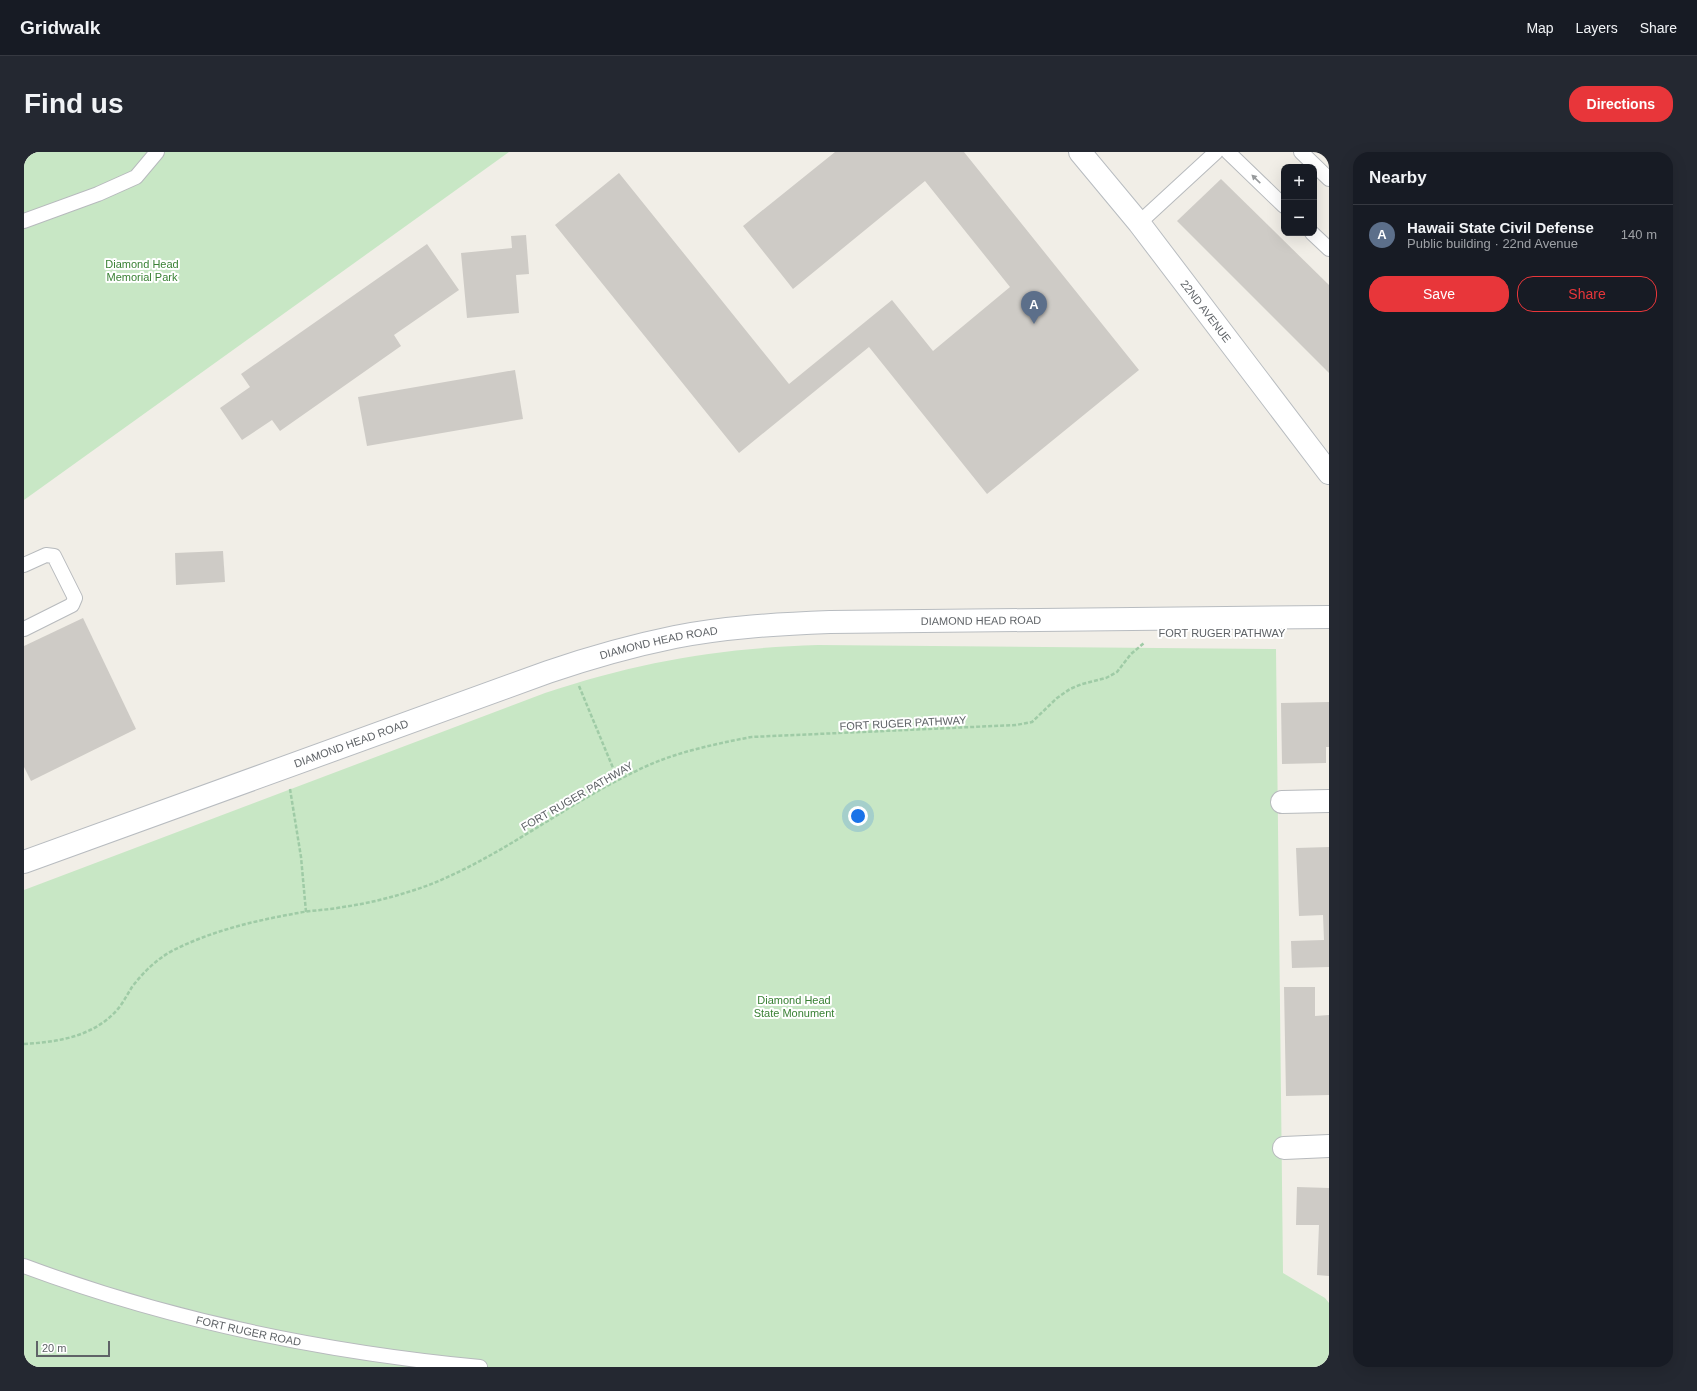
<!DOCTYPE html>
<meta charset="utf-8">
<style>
body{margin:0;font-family:Arial,sans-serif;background:#242831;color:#f1f3f6}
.controls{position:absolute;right:12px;top:12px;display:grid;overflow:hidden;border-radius:8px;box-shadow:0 4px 16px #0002}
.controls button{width:36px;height:36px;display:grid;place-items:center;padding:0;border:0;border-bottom:1px solid #363941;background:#171b24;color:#f1f3f6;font:20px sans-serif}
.scale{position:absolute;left:12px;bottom:10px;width:74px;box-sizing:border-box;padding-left:4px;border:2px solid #5f6367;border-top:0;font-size:11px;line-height:14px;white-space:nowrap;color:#5f6367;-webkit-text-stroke:3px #fff;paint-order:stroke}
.you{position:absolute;left:834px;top:664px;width:14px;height:14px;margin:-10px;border:3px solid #fff;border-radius:50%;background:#1a73e8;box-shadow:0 0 0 6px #1a73e833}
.badge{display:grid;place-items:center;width:26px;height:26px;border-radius:50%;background:#e8363a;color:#fff;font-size:13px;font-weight:700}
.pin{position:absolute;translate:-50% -33px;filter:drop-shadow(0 1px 2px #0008)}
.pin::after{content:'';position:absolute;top:21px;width:14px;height:12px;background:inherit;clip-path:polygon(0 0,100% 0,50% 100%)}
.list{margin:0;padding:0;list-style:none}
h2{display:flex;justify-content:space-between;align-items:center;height:52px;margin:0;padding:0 16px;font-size:17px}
h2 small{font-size:13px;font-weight:400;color:#9ea1a6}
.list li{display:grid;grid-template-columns:26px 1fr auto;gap:12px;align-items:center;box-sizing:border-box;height:60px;padding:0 16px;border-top:1px solid #363941}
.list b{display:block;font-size:15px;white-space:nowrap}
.list p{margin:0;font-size:13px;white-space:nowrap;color:#9ea1a6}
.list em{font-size:13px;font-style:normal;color:#9ea1a6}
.actions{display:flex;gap:8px;padding:12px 16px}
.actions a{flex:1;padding:9px 0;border:1px solid #e8363a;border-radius:16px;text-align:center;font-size:14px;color:#e8363a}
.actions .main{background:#e8363a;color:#fff}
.map{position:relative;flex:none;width:1305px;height:1215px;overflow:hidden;border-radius:16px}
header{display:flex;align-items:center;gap:24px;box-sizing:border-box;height:56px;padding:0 20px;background:#171b24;border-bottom:1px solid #363941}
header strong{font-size:19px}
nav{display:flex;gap:22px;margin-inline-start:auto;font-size:14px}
.intro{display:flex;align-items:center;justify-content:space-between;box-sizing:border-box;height:96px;padding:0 24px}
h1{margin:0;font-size:28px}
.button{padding:10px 18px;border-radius:16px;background:#e8363a;color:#fff;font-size:14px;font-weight:700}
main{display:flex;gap:24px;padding:0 24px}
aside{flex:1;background:#171b24;border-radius:16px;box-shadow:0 4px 16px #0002}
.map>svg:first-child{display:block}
.green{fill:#c8e7c5}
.building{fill:#cecbc6}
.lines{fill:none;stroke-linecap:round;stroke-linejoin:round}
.lane-casing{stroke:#b7babd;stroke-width:16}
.street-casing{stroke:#b7babd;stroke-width:24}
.secondary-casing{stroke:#b8bcc0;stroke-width:24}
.path{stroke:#9fcba6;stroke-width:2.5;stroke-dasharray:4 2;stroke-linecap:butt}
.lane{stroke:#fff;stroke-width:14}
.street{stroke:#fff;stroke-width:22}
.secondary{stroke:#fff;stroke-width:22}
.oneway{fill:#979a9c}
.labels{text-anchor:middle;stroke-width:4;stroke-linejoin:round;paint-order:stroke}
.park-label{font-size:11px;fill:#398134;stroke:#fff}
.street-label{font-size:11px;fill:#5f6367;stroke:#fff}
</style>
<header>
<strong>Gridwalk</strong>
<nav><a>Map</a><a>Layers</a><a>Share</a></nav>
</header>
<div class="intro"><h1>Find us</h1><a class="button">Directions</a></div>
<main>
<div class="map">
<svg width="1305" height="1215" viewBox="0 0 1305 1215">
<rect width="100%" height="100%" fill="#f1eee7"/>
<g class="green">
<polygon points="0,0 485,0 0,348"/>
<path d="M794,493L1252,497L1259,1121L1301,1146L1305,1151V1215H0V738L521,541C614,510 695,496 794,493Z"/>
</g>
<g class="building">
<polygon points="811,0 940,0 1115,218 963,342 845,195 715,301 531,73 595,21 765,232 868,148 909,199 986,135 901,29 769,137 719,74"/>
<polygon points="1197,27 1305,133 1305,221 1153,69"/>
<polygon points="502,83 505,122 492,123 495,161 443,166 437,101 488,96 487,84"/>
<polygon points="403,92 435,138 370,183 377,194 256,279 248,268 218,288 196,256 226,235 217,222"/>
<polygon points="491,218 499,267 343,294 334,245"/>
<polygon points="199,399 201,430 152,433 151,401"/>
<polygon points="59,466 112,577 7,629 0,615 0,494"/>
<polygon points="1305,550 1305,595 1302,595 1302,611 1258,612 1257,551"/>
<polygon points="1305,695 1305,815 1268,816 1267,789 1300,788 1299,763 1275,764 1272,696"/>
<polygon points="1260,835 1291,835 1291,864 1305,863 1305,943 1262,944"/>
<polygon points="1273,1035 1305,1036 1305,1124 1293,1123 1295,1073 1272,1073"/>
</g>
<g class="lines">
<defs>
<g id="lane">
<polyline points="1204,0 1260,54"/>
<polyline points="1277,0 1305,27"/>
<polyline points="0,69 74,42 112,25 133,0"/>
<polyline points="1115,71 1192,0"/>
<polyline points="1288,81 1305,97"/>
<polyline points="0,413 22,403 30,404 51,446 48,453 0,477"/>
<path id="s1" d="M0,1114C147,1169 300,1200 456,1215"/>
</g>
<g id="street">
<polyline points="1258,650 1305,649"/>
<polyline points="1260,996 1305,994"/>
</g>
<g id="secondary">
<path id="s2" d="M1056,0L1115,71L1305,321"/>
<path id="s3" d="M0,710L524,520C565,506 607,494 651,485C702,475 754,472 806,470L1305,465"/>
</g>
</defs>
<use href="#lane" class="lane-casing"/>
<use href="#street" class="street-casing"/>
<use href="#secondary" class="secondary-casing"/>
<g class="path">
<polyline points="555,534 594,628"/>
<polyline points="266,637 277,705 282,760"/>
<path d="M0,892C33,890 69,885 93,858C99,851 103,843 108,835C120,819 136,804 154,796C191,778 234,768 274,761C289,758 304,758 319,755C348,751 377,743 405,733C483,702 548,647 625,613C657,599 692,592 727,585L992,573L1008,570L1033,546L1046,537L1058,532L1082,526L1093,520L1107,502L1120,491"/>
</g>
<use href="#lane" class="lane"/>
<use href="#street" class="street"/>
<use href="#secondary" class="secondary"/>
</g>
<defs><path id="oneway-solid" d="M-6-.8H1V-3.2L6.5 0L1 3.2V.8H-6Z"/></defs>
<use class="oneway" href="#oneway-solid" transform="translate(1232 27) rotate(-136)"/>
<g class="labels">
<g class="park-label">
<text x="118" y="116">Diamond Head<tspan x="118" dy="13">Memorial Park</tspan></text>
<text x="770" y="852">Diamond Head<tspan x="770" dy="13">State Monument</tspan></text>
</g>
<g class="street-label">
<text dy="4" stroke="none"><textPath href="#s2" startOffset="203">22ND AVENUE</textPath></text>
<text dy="4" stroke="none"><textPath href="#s3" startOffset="996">DIAMOND HEAD ROAD</textPath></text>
<text x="1198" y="485">FORT RUGER PATHWAY</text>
<text dy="4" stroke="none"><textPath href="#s3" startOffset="672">DIAMOND HEAD ROAD</textPath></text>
<text transform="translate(879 571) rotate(-3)" y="4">FORT RUGER PATHWAY</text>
<text dy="4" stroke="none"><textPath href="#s3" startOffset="348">DIAMOND HEAD ROAD</textPath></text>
<text transform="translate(553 644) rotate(-30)" y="4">FORT RUGER PATHWAY</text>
<text dy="4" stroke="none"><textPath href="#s1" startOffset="234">FORT RUGER ROAD</textPath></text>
</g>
</g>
</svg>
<div class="controls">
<button>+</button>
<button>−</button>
</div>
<div class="scale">20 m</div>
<div class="you"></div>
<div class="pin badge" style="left:1010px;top:172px;background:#5c6f8a">A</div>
</div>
<aside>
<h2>Nearby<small></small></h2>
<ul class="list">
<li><span class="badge" style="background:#5c6f8a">A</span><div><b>Hawaii State Civil Defense</b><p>Public building · 22nd Avenue</p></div><em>140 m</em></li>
</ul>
<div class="actions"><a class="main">Save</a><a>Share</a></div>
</aside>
</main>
